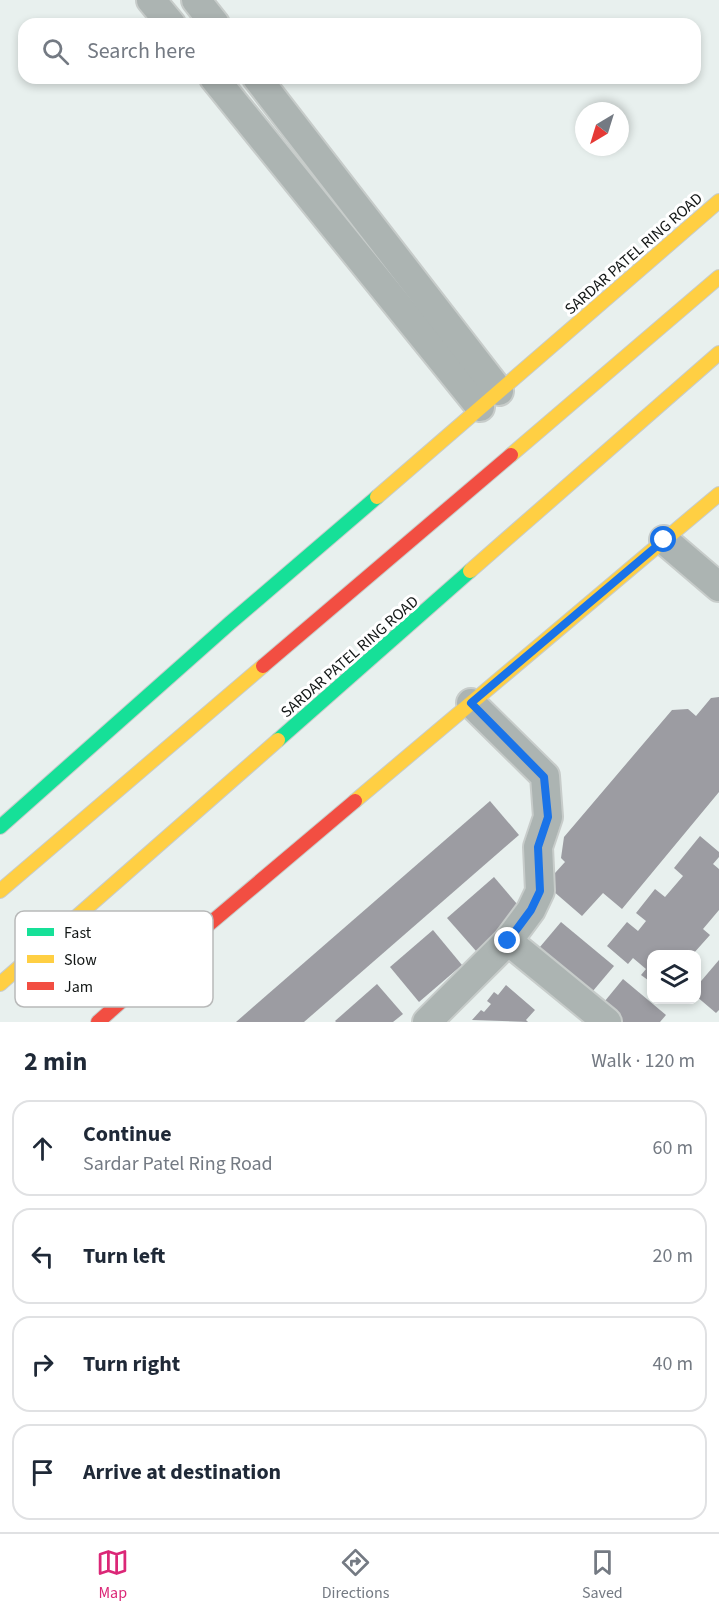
<!DOCTYPE html>
<meta charset="utf-8">
<style>
body{margin:0;font-family:"Source Sans 3",sans-serif;background:#f6f6f7;color:#1f2937}
.controls{position:absolute;right:18px;bottom:18px;display:grid;overflow:hidden;border-radius:12px;box-shadow:0 3px 9px #0003}
.controls button{width:54px;height:54px;display:grid;place-items:center;padding:0;border:0;border-bottom:2px solid #e0e1e3;background:#fff;color:#1f2937;font:30px sans-serif}
.compass{position:absolute;left:575px;top:102px;width:54px;height:54px;border-radius:50%;background:#fff;box-shadow:0 3px 9px #0003;rotate:218deg}
.stop{position:absolute;width:18px;height:18px;margin:-14px;border:4px solid #1a73e8;border-radius:50%;background:#fff}
.stop.end{background:#1a73e8;border-color:#fff;box-shadow:0 2px 6px #0008}
.list{margin:0;padding:0;list-style:none}
h2{display:flex;justify-content:space-between;align-items:center;height:78px;margin:0;padding:0 24px;font-size:26px}
h2 small{font-size:20px;font-weight:400;color:#747a83}
.list li{display:grid;grid-template-columns:39px 1fr auto;gap:18px;align-items:center;box-sizing:border-box;height:96px;margin:0 12px 12px;padding:0 12px;border:2px solid #e0e1e3;border-radius:18px}
.list b{display:block;font-size:22px;white-space:nowrap}
.list p{margin:0;font-size:20px;white-space:nowrap;color:#747a83}
.list em{font-size:20px;font-style:normal;color:#747a83}
.icon{flex:none;width:33px;height:33px;fill:none;stroke:currentColor;stroke-width:2;stroke-linecap:round;stroke-linejoin:round}
.map{position:relative;flex:none;width:719px;height:1022px;overflow:hidden}
.search{position:absolute;background:#fff;box-shadow:0 3px 9px #0003;left:18px;right:18px;top:18px;height:66px;display:flex;align-items:center;gap:15px;box-sizing:border-box;padding:0 21px;border-radius:18px;color:#747a83;font-size:22px}
.sheet{height:510px;background:#fff}
nav{display:flex;justify-content:space-around;align-items:center;box-sizing:border-box;height:84px;border-top:2px solid #e0e1e3;background:#fff;font-size:16px;color:#747a83}
nav a{display:grid;justify-items:center;gap:3px}
nav .on{color:#db2777}
.map>svg:first-child{display:block}
.building{fill:#9c9ca2}
.lines{fill:none;stroke-linecap:round;stroke-linejoin:round}
.street-casing{stroke:#c7ccca;stroke-width:32}
.fast-casing{stroke:#c7ccca;stroke-width:16}
.slow-casing{stroke:#c7ccca;stroke-width:16}
.jam-casing{stroke:#c7ccca;stroke-width:16}
.street{stroke:#acb4b2;stroke-width:28}
.fast{stroke:#16e098;stroke-width:14}
.slow{stroke:#ffcf43;stroke-width:14}
.jam{stroke:#f24e42;stroke-width:14}
.route{stroke:#1a73e8;stroke-width:8}
.labels{text-anchor:middle;stroke-width:6;stroke-linejoin:round;paint-order:stroke}
.street-label{font-size:16px;fill:#121615;stroke:#fff}
.key{fill:#fff;stroke:#b8b9b9;stroke-width:1.5}
.key-label{font-size:16px;fill:#121615}
</style>
<div class="map">
<svg width="719" height="1022" viewBox="0 0 719 1022">
<rect width="100%" height="100%" fill="#e8f0ee"/>
<g class="building">
<polygon points="719,697 719,792 622,909 603,893 582,916 545,884 565,862 561,858 564,837 672,710 688,709 696,716 711,698"/>
<polygon points="490,801 519,835 304,1022 236,1022"/>
<polygon points="700,836 719,852 719,857 713,864 719,869 719,910 703,929 710,935 693,954 686,954 682,951 679,954 652,954 652,983 641,975 646,969 633,958 628,964 607,946 627,922 638,931 646,921 636,913 655,889 665,897 683,876 674,868"/>
<polygon points="494,877 523,911 476,951 447,918"/>
<polygon points="561,922 614,966 587,998 534,954"/>
<polygon points="433,930 462,965 419,1002 390,967"/>
<polygon points="719,960 719,1010 716,1013 696,996 696,987"/>
<polygon points="623,979 666,1015 660,1022 618,1022 600,1007"/>
<polygon points="377,984 403,1014 393,1022 336,1022 335,1021"/>
<polygon points="506,985 535,1010 526,1020 528,1022 472,1020 481,1010 484,1012 491,1004 487,1001 494,992 498,995"/>
</g>
<g class="lines">
<defs>
<g id="street">
<polyline points="151,0 171,24"/>
<polyline points="196,0 215,24"/>
<polyline points="214,78 480,407"/>
<polyline points="257,78 499,391"/>
<polyline points="664,540 719,587"/>
<polyline points="471,703 545,776 548,817 538,847 540,891 531,910 508,941 607,1022"/>
<polyline points="427,1022 508,941"/>
</g>
<g id="fast">
<polyline points="278,740 470,571"/>
<polyline points="0,827 230,623 377,497"/>
</g>
<g id="slow">
<polyline points="511,455 719,277"/>
<polyline points="377,497 719,201"/>
<polyline points="470,571 719,353"/>
<polyline points="355,801 719,494"/>
<polyline points="0,891 263,666"/>
<polyline points="0,984 278,740"/>
</g>
<g id="jam">
<polyline points="263,666 511,455"/>
<polyline points="98,1022 188,942 355,801"/>
</g>
</defs>
<use href="#street" class="street-casing"/>
<use href="#fast" class="fast-casing"/>
<use href="#slow" class="slow-casing"/>
<use href="#jam" class="jam-casing"/>
<use href="#street" class="street"/>
<use href="#fast" class="fast"/>
<use href="#slow" class="slow"/>
<use href="#jam" class="jam"/>
</g>
<g class="lines">
<polyline class="route" points="508,941 531,910 540,891 538,847 548,817 544,777 471,703 664,540"/>
</g>
<g class="labels">
<g class="street-label">
<text transform="translate(633 253) rotate(-41)" y="6">SARDAR PATEL RING ROAD</text>
<text transform="translate(349 656) rotate(-41)" y="6">SARDAR PATEL RING ROAD</text>
</g>
</g>
<rect x="15" y="911" width="198" height="96" rx="9" class="key"/>
<rect x="27" y="928" width="27" height="8" fill="#16e098"/>
<rect x="27" y="955" width="27" height="8" fill="#ffcf43"/>
<rect x="27" y="982" width="27" height="8" fill="#f24e42"/>
<g class="key-label">
<text x="64" y="938">Fast</text>
<text x="64" y="965">Slow</text>
<text x="64" y="992">Jam</text>
</g>
</svg>
<div class="controls">
<button><svg class="icon" aria-label="layers" viewBox="0 0 24 24"><path d="M12 4l9 5-9 5-9-5zM3 14l9 5 9-5"/></svg></button>
</div>
<svg class="compass" viewBox="-18 -18 36 36"><path d="M0-13l5 13h-10z" fill="#e53935"/><path d="M0 13l5-13h-10z" fill="#747a83"/></svg>
<div class="stop" style="left:664px;top:540px"></div>
<div class="stop end" style="left:508px;top:941px"></div>
<div class="search"><svg class="icon" aria-label="search" viewBox="0 0 24 24"><circle cx="10" cy="10" r="6"/><path d="M15 15l6 6"/></svg>Search here</div>
</div>
<section class="sheet">
<h2>2 min<small>Walk · 120 m</small></h2>
<ul class="list">
<li><svg class="icon" aria-label="ahead" viewBox="0 0 24 24"><path d="M12 20V5M6 11l6-6 6 6"/></svg><div><b>Continue</b><p>Sardar Patel Ring Road</p></div><em>60 m</em></li>
<li><svg class="icon" aria-label="left" viewBox="0 0 24 24"><path d="M17 20v-9H6M10 6l-5 5 5 5"/></svg><div><b>Turn left</b></div><em>20 m</em></li>
<li><svg class="icon" aria-label="right" viewBox="0 0 24 24"><path d="M7 20v-9h11M14 6l5 5-5 5"/></svg><div><b>Turn right</b></div><em>40 m</em></li>
<li><svg class="icon" aria-label="arrive" viewBox="0 0 24 24"><path d="M6 21V4h12l-3 4 3 4H6"/></svg><div><b>Arrive at destination</b></div></li>
</ul>
</section>
<nav>
<a class="on"><svg class="icon" aria-label="map" viewBox="0 0 24 24"><path d="M3 6l6-2 6 2 6-2v14l-6 2-6-2-6 2zM9 4v14M15 6v14"/></svg>Map</a>
<a><svg class="icon" aria-label="directions" viewBox="0 0 24 24"><path d="M12 3l9 9-9 9-9-9zM9 14v-3h6M13 9l2 2-2 2"/></svg>Directions</a>
<a><svg class="icon" aria-label="saved" viewBox="0 0 24 24"><path d="M7 4h10v16l-5-4-5 4z"/></svg>Saved</a>
</nav>
